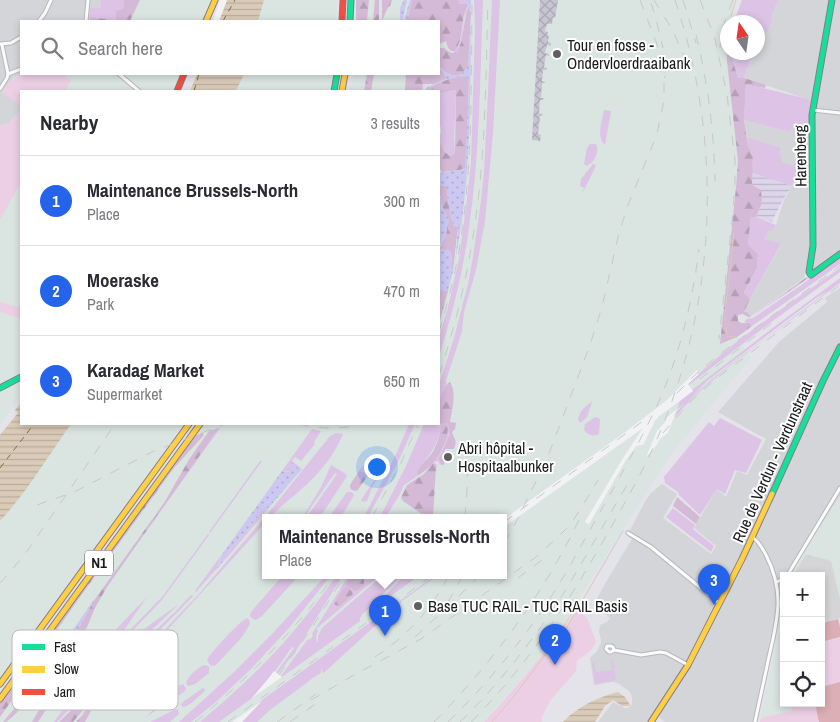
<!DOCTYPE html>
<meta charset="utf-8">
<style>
body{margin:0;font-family:"Archivo Narrow",sans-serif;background:#f2f2f3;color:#2b2b33}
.controls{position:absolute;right:15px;bottom:15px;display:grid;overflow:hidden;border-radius:0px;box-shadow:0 2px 8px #0003}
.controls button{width:45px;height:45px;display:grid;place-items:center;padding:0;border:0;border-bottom:1px solid #e1e1e2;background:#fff;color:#2b2b33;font:25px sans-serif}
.compass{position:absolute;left:720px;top:15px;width:45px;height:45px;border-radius:50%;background:#fff;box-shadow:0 2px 8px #0003;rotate:347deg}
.you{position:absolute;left:376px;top:466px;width:18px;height:18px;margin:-12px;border:4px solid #fff;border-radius:50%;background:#1a73e8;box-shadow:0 0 0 8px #1a73e833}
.badge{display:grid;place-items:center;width:32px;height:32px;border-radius:50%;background:#2563eb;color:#fff;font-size:16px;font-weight:700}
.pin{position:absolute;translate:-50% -41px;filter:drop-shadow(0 1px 2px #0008)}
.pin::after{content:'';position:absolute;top:26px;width:18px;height:15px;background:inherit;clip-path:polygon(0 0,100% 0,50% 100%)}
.popup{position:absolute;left:262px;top:514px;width:245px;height:65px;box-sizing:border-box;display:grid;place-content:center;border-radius:0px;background:#fff;filter:drop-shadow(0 1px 4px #0005);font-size:16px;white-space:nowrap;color:#7c7c81}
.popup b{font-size:19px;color:#2b2b33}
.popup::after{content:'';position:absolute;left:50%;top:100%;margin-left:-10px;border:10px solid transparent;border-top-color:#fff}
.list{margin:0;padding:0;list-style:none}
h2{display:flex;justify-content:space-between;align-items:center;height:65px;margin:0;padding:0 20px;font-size:21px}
h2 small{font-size:16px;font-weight:400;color:#7c7c81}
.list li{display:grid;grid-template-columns:32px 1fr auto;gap:15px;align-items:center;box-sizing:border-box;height:90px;padding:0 20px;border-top:1px solid #e1e1e2}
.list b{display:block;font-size:19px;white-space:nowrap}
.list p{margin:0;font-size:16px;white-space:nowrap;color:#7c7c81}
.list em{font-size:16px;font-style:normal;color:#7c7c81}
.icon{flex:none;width:28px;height:28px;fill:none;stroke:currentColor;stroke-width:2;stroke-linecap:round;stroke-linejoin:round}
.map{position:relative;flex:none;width:840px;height:722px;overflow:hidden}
.search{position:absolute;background:#fff;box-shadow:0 2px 8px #0003;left:20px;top:20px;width:420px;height:55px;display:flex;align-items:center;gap:12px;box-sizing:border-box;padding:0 18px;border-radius:0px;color:#7c7c81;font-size:19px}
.panel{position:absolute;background:#fff;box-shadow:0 2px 8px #0003;left:20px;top:90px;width:420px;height:335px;border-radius:0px}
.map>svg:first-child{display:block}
.residential{fill:#d4d5d8}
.industrial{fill:#dae4e1;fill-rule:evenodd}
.construction{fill:url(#construction-cross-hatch)}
.farmland{fill:url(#farmland-rules)}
.grass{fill:#ddc3e6}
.forest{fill:url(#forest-firs)}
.sand{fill:url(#sand-dots)}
.park{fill:#eccfe4}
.pitch{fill:#dcaeb5}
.parking{fill:#d5d5d7}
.water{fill:url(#water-rules)}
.pier{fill:#f2f2f5}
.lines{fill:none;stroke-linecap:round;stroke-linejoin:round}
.stream{stroke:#dacab8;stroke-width:1}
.ferry{stroke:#7e7240;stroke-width:1;stroke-dasharray:6 5;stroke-linecap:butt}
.street-casing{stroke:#b8b8ba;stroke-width:5}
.fast-casing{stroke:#847d91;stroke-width:7}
.slow-casing{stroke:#847d91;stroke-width:7}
.jam-casing{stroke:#847d91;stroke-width:7}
.street{stroke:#fbfbfc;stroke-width:3}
.fast{stroke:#16e098;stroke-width:5}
.slow{stroke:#ffcf43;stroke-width:5}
.jam{stroke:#f24e42;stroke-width:5}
.rail{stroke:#c8c8c9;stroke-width:1;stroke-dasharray:10 10;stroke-linecap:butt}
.poi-dot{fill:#606062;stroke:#fff;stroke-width:2}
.labels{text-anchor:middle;stroke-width:4;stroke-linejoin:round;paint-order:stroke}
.shield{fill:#fff;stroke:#5f5f5f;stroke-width:1}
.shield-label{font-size:15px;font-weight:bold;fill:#1a1a1a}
.poi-label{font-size:16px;fill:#1a1a1a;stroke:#fff;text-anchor:start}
.street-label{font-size:16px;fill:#1a1a1a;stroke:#fff}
.key{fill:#fff;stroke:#bababa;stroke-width:1}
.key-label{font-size:14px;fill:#1a1a1a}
</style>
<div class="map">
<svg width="840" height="722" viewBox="0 0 840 722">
<defs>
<pattern id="construction-cross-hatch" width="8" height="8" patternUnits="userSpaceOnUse" patternTransform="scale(1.25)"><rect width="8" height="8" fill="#c8c5d2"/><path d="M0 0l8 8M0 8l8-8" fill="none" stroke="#aba9b4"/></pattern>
<pattern id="farmland-rules" width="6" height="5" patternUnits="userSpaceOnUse" patternTransform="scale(1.25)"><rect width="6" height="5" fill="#ddd6ea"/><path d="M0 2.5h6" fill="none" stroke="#bdb7c8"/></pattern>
<pattern id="forest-firs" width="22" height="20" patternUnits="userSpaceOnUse" patternTransform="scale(1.25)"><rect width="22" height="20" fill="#d4bad6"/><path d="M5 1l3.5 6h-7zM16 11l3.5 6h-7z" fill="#b59fb7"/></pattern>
<pattern id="sand-dots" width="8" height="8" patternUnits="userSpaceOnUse" patternTransform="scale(1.25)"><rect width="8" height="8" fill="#ccc8f2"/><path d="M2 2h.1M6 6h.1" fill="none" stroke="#afabcf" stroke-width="1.8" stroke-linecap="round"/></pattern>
<pattern id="water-rules" width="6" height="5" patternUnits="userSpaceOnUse" patternTransform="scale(1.25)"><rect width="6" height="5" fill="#dacab8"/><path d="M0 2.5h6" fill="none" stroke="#baad9e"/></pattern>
</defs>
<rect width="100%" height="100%" fill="#e3e3e9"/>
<g class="residential">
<polygon points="0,0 101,0 100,8 90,17 90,21 21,21 21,74 23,74 13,78 2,92 21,105 21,110 8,124 2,125 0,125"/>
<polygon points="778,0 840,0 840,253 815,271 811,270 812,260 809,259 804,278 750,317 742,313 781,245 764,239 769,229 776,225 784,200 792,186 800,169 781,162 779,155 781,148 747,137 744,120 790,132 794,125 814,129 816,102 744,78 750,61 755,53 758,52 758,48 773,20 771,18"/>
<polygon points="840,288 840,496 806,548 791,576 784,576 784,582 780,584 782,595 776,596 776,614 754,722 665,722 658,716 654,722 598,722 613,702 625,708 628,708 632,704 632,697 630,692 618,683 612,682 594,685 590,658 597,651 601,643 601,639 599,633 600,625 607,622 610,618 594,604 606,582 632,539 628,537 629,532 646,500 650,494 662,484 677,494 663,518 711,554 716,546 694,528 717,489 726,497 737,471 747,475 766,439 718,412 780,341 827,302 825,298"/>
</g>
<g class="industrial">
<polygon points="140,0 213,0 204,21 130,21"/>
<polygon points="264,0 337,0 336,21 258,21"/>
<path d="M369,0H736L729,22H728L726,40L727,62L738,161L736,187L721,344L737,337L751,358L673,451L549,645L525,674L483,722H0V703L202,424H439V91H349L355,74H439V21H367ZM266,517H504V575H266Z"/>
<polygon points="67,74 182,74 175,91 65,91 71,80 65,77"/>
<polygon points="244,74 332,74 329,91 236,91"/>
<polygon points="21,182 21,308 0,302 0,220"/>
<polygon points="0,312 21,319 21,397 0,424"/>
<polygon points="71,424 183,424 75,578 0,678 0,521 7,513 32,480"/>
<polygon points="840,496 840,722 760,722 777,637 781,630 784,607 784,703 821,703 821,576 791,576 806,548"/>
</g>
<polygon class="construction" points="540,0 558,0 555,18 553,17 552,24 547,24 545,31 548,32 547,35 549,35 548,42 551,43 551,46 547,45 545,53 549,54 549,56 546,55 544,67 547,68 547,70 543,70 542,81 545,82 545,83 542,83 541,98 544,98 543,100 540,100 539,113 543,114 542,116 540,116 538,134 541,135 540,141 532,140"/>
<polygon class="farmland" points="752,173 792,186 782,201 772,222 756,217 762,203 752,186"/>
<g class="grass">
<polygon points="101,0 124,0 123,9 117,20 90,17 90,8 100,8"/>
<path d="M458,0H464L470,6L471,11L470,10C469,12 466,14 465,16C461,28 467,47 454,54L455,53L453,51C466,44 460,20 467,8L463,4H459Z"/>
<path d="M474,0H483C480,76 480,153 469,228C463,272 452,315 439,357V338L447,311L459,259L467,199L471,163L475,29Z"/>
<polygon points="492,0 500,0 493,133 485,221 476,270 464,312 462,331 446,381 447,385 443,390 439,405 439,385 454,338 468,284 473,257 481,201 484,172 487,115"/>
<polygon points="742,0 778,0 771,18 773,20 758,48 758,22 734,22"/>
<polygon points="732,53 755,53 750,61 744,78 738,78 732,58"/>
<polygon points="746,85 759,87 812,100 810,112 810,128 794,125 790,132 744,120"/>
<path d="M454,90L456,91V93L454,138L455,152L453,155L450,156C443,150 439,143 439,134H441V127H439V94Z"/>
<path d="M604,110L611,111L605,145C596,137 602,121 604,110Z"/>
<polygon points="747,137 781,148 779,155 782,156 781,162 800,168 792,186 752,173 753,156 748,146"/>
<path d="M590,144H596C600,153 594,162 587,166L584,164L587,148Z"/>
<polygon points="593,164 596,165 595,168 582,194 584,188 580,186 581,179"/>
<polygon points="751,216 756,217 776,225 772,231 769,230 764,239 781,244 750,299 744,294 757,268 758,254 748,244"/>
<polygon points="840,256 840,264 752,326 748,323 744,322 747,319 753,318 800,286"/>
<path d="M840,268V272L770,323L689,385H688L684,388C730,342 788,305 840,268Z"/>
<path d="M840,278V283C815,302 791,320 766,338C734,363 701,387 674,418L677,411L711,380L743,355L828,291L816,298L707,381L686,403L677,409L680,401L693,391L692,390L774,327Z"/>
<path d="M592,402L587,417L580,423L578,419C580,411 585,406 592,402Z"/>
<path d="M595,417L599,418L600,420L599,434C593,437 588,435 584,430L585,424L592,419Z"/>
<polygon points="720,418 762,440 746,473 735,470 725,494 717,489 700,515 679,495 678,492 665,483 664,477 709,422 714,426"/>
<path d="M446,422L449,423C450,428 450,431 449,435C447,445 434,456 443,465H440L438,461L434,462L437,465L436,472L435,464H432L430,467L428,466C440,456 448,441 448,426H441C439,444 429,456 418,469L419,475L404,485L399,496L393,505L386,517H380L406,466L424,424H439Z"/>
<polygon points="409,424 415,424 398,462 368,517 364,517 398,450"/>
<polygon points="221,427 147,530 149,525 219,428"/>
<path d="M312,429L321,431L314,442L315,444L301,461L295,457L292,461L301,468L297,467C293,472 289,472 282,471Z"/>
<path d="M336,433L343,434C336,450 327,464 314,477C301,491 284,503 270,517H266V522C226,566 186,610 145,654C125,676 98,694 85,722H83L85,713H83L95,700L153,642L198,595L266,516L330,436Z"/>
<polygon points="372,458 375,461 376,464 367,477 366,475 359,471 366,462"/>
<polygon points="260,461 262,461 210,533 209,532"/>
<polygon points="331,465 346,474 347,476 320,517 307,517 337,474 335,473 304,517 303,517 321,487"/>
<polygon points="381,470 382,473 373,485 367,501 363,502 361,500"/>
<polygon points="347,492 352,492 354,495 353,497 341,517 329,517"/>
<polygon points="266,507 268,507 266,511 230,554 222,562 223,559"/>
<polygon points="673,508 695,525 693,529 714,546 711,552 666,517"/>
<polygon points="208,534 209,535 161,601 111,653 130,630 163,596"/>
<polygon points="223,553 216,569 196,592 195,591"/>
<polygon points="283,575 297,575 295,580 262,616 256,620 253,619 250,616 251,612"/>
<polygon points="326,575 331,575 289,628 252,668 217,701 191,722 179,722 233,673 274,632"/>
<path d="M337,575H343L299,646L278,674L276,673L294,648L292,647L275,671L252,698L219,722H200C232,695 264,666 292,633C308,614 323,595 337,575Z"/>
<polygon points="349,575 361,575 366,580 371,579 376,575 380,575 316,629 318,630 316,636 317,642 318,642 318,636 322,628 383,575 402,575 362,615 360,618 360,621 282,677 281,676 308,639 310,640 313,636 312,634"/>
<polygon points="405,575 420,575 371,610"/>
<polygon points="436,575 438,575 402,601 327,670 323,673 321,668 321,673 313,678 270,710 257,722 242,722 262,700"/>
<polygon points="191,595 193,596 89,703 90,699 88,694 176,611"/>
<polygon points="147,597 108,653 101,650 106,655 73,693 91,661 100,649 100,646"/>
<polygon points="179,604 85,693 57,722 54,722 64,708 92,674 130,639"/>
<path d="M247,618L249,620L250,624L242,637L216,665L213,666L210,665L207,660C212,651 239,622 247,618Z"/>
<polygon points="611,660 613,660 616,680 595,684 592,663 594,662 596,672 612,670"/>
<path d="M204,665L208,666L209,667V673L195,684L188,686L186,683C188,676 197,668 204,665Z"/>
<polygon points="183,684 186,689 184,692 146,717 177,687"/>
<path d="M203,688L205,689L204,692C197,697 190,707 182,707L181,704L183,702Z"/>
<polygon points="176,709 178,710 179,714 170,722 150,722"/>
</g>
<g class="forest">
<polygon points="124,0 140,0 130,21 90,21 90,17 116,20 116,11 123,9"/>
<polygon points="356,0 369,0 367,21 356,21"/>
<polygon points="375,0 379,0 379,21 373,21"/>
<polygon points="382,0 392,0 390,6 388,7 382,21"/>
<path d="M412,0H458L459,4H467C467,9 465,11 464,15C461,27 463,40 455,51H451L448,48L446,41L439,44V21H407Z"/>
<path d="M469,9L471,13L468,66C460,81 448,76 439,66V48H444L451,53L457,52C465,39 462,24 468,10Z"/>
<polygon points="726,40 727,40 728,52 732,53 732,58 738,78 744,78 766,85 765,88 746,85 744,120 748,146 753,156 752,185 761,190 762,203 756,217 751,217 748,244 758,254 757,268 744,293 750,299 744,312 747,312 751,317 807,277 808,278 794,288 751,317 748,317 743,314 738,315 738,321 741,323 749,323 752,326 737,337 720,344 736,187 738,161 727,62"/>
<polygon points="439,68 446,76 445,79 434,84 423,84 422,91 405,91 406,74 439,74"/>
<polygon points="367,74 374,74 371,91 364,91"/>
<path d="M462,76H468L469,81L466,164L465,168L460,170L442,172L440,169H439V141L445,152L450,156L453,155L455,152L456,91L454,90L439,94V91H426C435,83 450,78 462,76Z"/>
<polygon points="441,185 447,186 447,196 453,225 458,227 453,269 451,268 452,257 450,251 439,249 446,235 446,214 443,208 439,191 439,186"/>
<polygon points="440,288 442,291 448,291 439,324 439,289"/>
<path d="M450,382C457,393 452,410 450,422L456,423L455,429L452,432C454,440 458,439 454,449H445L444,465H443L440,462L439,458L450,434L448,423L439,424C439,408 438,392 450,382Z"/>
<path d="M446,424L448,426C448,445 435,465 419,475L417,473C419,465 427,460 432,453C437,445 440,435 441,426Z"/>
<path d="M219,428L107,587C103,594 99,601 95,608C88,623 82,646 66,653L67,647L73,639L93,602L164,503L190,458L209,431Z"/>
<polygon points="202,433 204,435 174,468 80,597 24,677 10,703 0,717 0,703 191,440 195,436"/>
<polygon points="432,464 435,464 436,467 433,516 426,517 403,501 401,498 407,485 424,474"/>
<polygon points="359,471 365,473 367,477 357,491 352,490 350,488 350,485"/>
<polygon points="677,497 700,517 696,524 673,506"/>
<polygon points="352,575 359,575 364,580 364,585 358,590 355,591 347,586 347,582"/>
<polygon points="347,587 352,591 353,594 340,606 335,605 334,603 343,589"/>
<polygon points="79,645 79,647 56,694 38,722 32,722 55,682 66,658"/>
<polygon points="63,648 64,653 60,661 58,658 49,672 43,672 59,650"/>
<polygon points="88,694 90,699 89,703 73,722 59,722"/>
<path d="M26,697V702C25,705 10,720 7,721C6,722 4,722 3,722L23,698Z"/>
<polygon points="97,699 85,722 76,722"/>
</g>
<g class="sand">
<polygon points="404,0 407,0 403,19 404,20 410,0 412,0 407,21 400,21 400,8"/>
<path d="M464,0H471C470,97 473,197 448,291H442L440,288L439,289V249L450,251L452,257L451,268L453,269L456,254L458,227L456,225L454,227L453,225L447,196V186H439V173L460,170L465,168L469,90L468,77C455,75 435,82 426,91H424L428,87L446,78V75L439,68V66C448,76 460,81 468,66L471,13L470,6Z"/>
<polygon points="439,191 443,208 446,213 449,221 446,235 439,247"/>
<polygon points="291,462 297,467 302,469 266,511 268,508 266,507 223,559 222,562 230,554 212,574 218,566 223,553 282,471 289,472 288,469 290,467 294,470 295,469 290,465"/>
<polygon points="95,598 73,639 67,647 66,653 69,652 81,640 79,647 80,646 78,645 66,658 47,696 25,697 19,703 43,672 49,672 58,658 60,661 64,650 63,648 59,650"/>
</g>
<g class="park">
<path d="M23,74H67L65,77L71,80L65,91H21V105L2,93C8,82 12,78 23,74Z"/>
<path d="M21,110V182L0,220V125C10,126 15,117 21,110Z"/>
<polygon points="0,302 21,308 21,319 0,312"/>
<path d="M578,609L587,618L596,641C593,650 586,655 577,660L576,671L550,701L542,717V722H484C518,686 548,648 578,609Z"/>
<polygon points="840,638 840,722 760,722 761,718 792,711 791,703 821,703 821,643"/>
</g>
<g class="pitch">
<polygon points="838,619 840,627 840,637 825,641 821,623"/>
<polygon points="840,682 840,722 819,722 815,703 821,703 821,687"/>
</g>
<polygon class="parking" points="806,554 831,561 840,599 840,618 821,622 821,576 793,576"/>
<g class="water">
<polygon points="227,0 264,0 258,21 219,21"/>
<polygon points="197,74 244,74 236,91 190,91"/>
<path d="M21,403V424H71C48,456 27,492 0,521V435L18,413L15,410Z"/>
<path d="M618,692L625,697L630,705L629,706H622L613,700L605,706L595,722H563C577,707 598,697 618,692Z"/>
</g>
<g class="pier">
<polygon points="220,0 227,0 219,21 213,21"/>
<polygon points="697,370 698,375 688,384 693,391 658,417 655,421 643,445 636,446 626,460 589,524 585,522 623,458 643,428 504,527 504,519 624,433 667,400"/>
<polygon points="677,409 668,433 660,439 656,446 646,457 657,431 665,422 667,417"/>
<polygon points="274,671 282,677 252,698 268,679"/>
<polygon points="262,701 242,722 232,722"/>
</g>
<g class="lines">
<g class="stream">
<polyline points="731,16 736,0"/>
<polyline points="734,233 725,314 727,336 736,337"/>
<polyline points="557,644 623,531"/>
<polyline points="492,722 515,695 545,655 574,610"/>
</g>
<g class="ferry">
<polyline points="223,21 235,0"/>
<polyline points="194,91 199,74"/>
<polyline points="0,468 34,424"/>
</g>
<defs>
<g id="street">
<polyline points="39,21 45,13 51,0"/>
<polyline points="86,21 88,0"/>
<polyline points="0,44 11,43 21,37"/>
<polyline points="2,45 8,74"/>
<polyline points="8,74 21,69"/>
<polyline points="119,74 139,91"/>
<polyline points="0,89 7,78 8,74"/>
<polyline points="813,110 840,113"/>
<polyline points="628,533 651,547 719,603"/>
<path d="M752,537C759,541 762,548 766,555C786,594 777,621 768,661C764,681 759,702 755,722"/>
<polyline points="787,576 840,488"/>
<polyline points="777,582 784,578"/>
<polyline points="614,650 611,652 609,652 606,649 607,646 611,646 613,647 614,650 641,655 660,652 666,653 688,665"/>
</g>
<g id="fast">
<polyline points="832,0 812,115 813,246 809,272 811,275 840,254"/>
<polyline points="350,21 351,0"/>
<polyline points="334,91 337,74"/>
<polyline points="0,388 21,377"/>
<polyline points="772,494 823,381 840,347"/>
</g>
<g id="slow">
<polyline points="206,21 215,0"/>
<polyline points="342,91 345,74"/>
<polyline points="0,684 189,424"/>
<polyline points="0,699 200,424"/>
<polyline points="651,722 688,665 742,559 772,494"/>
</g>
<g id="jam">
<polyline points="342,21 343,0"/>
<polyline points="177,91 184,74"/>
</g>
</defs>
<use href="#street" class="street-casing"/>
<use href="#fast" class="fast-casing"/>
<use href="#slow" class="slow-casing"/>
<use href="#jam" class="jam-casing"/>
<use href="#street" class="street"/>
<use href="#fast" class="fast"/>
<use href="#slow" class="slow"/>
<use href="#jam" class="jam"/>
<g class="rail">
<polyline points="640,0 660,52 665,78"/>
<polyline points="654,0 672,29 687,63"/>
<polyline points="683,0 696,43"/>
<polyline points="700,0 715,39 727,95 735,160 735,182 733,212 719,339"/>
<polyline points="651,3 656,19 663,48"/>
<path d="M696,35C708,83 714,132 715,181"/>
<path d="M720,48C721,31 726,16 733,0"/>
<path d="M439,332C447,306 454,278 459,251C473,168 471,84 472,0"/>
<path d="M439,375C458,319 471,260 478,201C486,134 486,67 488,0"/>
<polyline points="700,379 773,322"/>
<polyline points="677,393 697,373 725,350 840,266"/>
<path d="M299,424C320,429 340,430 361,424"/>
<polyline points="663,433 690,402 717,378 840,285"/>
<polyline points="37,505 74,492 154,451 225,424"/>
<polyline points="372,517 401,463 418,424"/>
<polyline points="465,517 467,491 468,439"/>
<polyline points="504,522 650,416"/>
<polyline points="504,543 515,524 547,459 590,345 602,307 619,233 628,205 657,134 664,100 664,72"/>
<polyline points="518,578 546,557"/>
<polyline points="0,583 11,571 28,550 115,424"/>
<polyline points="448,602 463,575"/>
<polyline points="415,637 455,600 480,575"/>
<path d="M375,657C407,636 432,609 449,575"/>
<polyline points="279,675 313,626 345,575"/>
<polyline points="311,700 354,675 421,639 536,557 560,535 570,525 578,513 598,480"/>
<path d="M195,722C248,679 295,630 335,575"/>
<polyline points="228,722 433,575"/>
<polyline points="277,722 316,694"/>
<polyline points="290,722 321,700"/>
<path d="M434,722C492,663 543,595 579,520"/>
<path d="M448,722C486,685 520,644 549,600C566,574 581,546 596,519C616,484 636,449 654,412C678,362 692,305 699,249"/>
<path d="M460,722C500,683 535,638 565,591C587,555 607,518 629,482"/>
<path d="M471,722C524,669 565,608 602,543C625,503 648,463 665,420C718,285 721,137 675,0"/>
</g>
</g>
<g class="poi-dot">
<circle cx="557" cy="54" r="5"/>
<circle cx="448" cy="457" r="5"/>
<circle cx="418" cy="606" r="5"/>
</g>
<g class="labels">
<rect class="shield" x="85" y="550.5" width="28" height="25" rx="4"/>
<g class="shield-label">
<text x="99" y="568">N1</text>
</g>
<g class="poi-label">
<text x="567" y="51">Tour en fosse -<tspan x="567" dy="18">Ondervloerdraaibank</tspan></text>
<text x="458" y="454">Abri hôpital -<tspan x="458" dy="18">Hospitaalbunker</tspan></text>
<text x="428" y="612">Base TUC RAIL - TUC RAIL Basis</text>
</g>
<g class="street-label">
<text transform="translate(800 156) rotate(-91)" y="6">Harenberg</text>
<text transform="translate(772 462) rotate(-66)" y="6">Rue de Verdun - Verdunstraat</text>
</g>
</g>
<rect x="12" y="630" width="166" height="80" rx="8" class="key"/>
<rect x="22" y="644" width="23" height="6" fill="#16e098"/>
<rect x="22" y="666" width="23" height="7" fill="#ffcf43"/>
<rect x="22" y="689" width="23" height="6" fill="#f24e42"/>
<g class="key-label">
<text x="54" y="652">Fast</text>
<text x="54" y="674">Slow</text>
<text x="54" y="697">Jam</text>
</g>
</svg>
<div class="controls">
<button>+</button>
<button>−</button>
<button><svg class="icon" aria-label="locate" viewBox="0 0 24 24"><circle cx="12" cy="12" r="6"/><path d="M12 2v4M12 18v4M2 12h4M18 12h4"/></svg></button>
</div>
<svg class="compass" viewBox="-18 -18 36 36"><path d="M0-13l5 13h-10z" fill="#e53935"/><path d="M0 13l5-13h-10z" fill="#7c7c81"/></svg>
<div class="you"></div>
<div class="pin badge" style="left:385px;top:636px">1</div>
<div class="popup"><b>Maintenance Brussels-North</b>Place</div>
<div class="pin badge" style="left:555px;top:665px">2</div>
<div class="pin badge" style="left:714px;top:605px">3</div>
<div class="search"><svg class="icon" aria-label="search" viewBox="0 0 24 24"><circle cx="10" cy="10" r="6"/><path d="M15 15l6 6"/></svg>Search here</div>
<section class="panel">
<h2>Nearby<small>3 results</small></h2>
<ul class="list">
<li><span class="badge">1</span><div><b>Maintenance Brussels-North</b><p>Place</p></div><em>300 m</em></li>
<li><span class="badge">2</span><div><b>Moeraske</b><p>Park</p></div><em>470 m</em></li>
<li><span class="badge">3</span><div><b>Karadag Market</b><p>Supermarket</p></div><em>650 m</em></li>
</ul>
</section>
</div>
